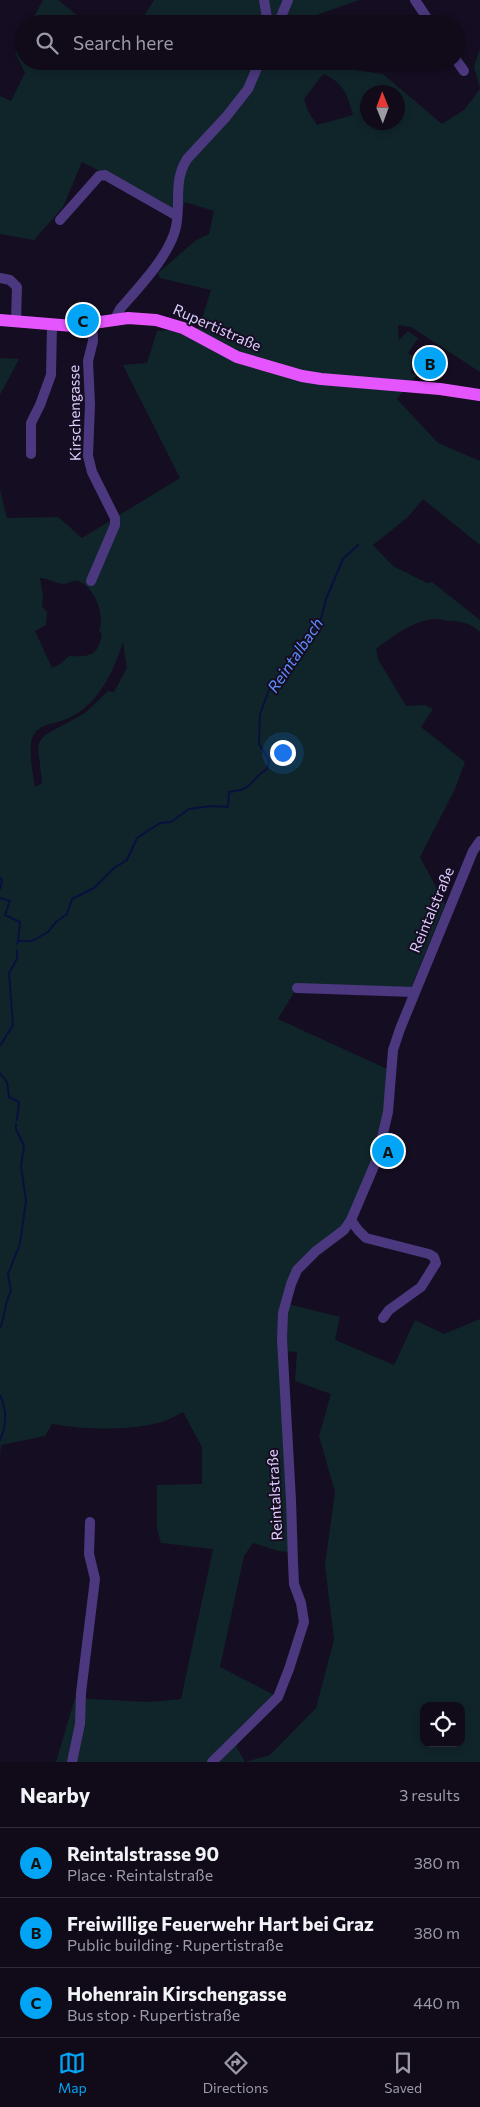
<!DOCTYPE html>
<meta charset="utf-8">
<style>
body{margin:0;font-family:Commissioner,sans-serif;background:#1e1826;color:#f1f3f6}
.controls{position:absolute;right:15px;bottom:15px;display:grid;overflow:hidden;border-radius:10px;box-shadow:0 2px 8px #0003}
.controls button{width:45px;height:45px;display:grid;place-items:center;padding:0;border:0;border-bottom:1px solid #302b38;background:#100a19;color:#f1f3f6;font:25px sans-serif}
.compass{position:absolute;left:360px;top:85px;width:45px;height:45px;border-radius:50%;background:#100a19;box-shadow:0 2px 8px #0003;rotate:359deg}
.you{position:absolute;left:282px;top:752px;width:18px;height:18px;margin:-12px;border:4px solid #fff;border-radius:50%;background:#1a73e8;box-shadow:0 0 0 8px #1a73e833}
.badge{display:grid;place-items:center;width:32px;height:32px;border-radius:50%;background:#02a5f6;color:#111;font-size:16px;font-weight:700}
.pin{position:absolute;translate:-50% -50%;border:2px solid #fff;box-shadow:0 1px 5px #0006}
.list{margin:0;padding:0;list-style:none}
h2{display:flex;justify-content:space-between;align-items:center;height:65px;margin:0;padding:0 20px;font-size:21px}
h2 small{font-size:16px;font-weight:400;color:#9c9aa2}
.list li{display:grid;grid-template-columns:32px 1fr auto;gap:15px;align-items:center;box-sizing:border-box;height:70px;padding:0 20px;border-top:1px solid #302b38}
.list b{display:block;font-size:19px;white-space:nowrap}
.list p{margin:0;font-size:16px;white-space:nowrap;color:#9c9aa2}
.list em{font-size:16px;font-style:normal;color:#9c9aa2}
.icon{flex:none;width:28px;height:28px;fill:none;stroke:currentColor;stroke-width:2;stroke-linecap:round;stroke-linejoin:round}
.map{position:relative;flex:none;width:480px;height:1762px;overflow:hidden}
.search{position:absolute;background:#100a19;box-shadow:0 2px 8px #0003;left:15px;right:15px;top:15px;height:55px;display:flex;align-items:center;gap:12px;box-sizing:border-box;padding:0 18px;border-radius:28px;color:#9c9aa2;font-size:19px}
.sheet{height:275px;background:#100a19}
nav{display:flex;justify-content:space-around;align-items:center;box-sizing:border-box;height:70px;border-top:1px solid #302b38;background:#100a19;font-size:14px;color:#9c9aa2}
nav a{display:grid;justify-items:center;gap:2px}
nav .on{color:#02a5f6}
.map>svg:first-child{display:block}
.green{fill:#10252a;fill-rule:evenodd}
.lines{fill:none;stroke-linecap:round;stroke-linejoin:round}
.stream{stroke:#09103d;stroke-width:2}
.minor{stroke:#4b387f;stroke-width:10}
.major{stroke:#e555fe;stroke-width:12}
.labels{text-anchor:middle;stroke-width:4;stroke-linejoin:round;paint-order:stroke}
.street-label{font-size:15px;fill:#decdff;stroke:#150d21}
.water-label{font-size:16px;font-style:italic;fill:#5c8efe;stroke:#150d21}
</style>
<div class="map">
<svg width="480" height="1762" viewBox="0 0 480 1762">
<rect width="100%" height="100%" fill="#150d21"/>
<g class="green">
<polygon points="43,0 58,0 88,24 30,24"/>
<polygon points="154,0 359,0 314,16 317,24 139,24"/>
<path d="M24,36V61H332L334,67L383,74L442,124L464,110L480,89V372L411,327L398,325L399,340L408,331L418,338L408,353L415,357L411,373L417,375L397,399L438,443L480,461V545L423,499L408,517L373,545L393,566L427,583L432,582L480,620V632C471,623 460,621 448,621C444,620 440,619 436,619C416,619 391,637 376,649L378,659L406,706L425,705L433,709L421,727L465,762L455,789L420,857L445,904L411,988L299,984L278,1019L396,1073L392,1108L351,1220L297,1270L288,1304L340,1317L335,1340L394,1365L415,1320L444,1334L480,1319V1762H56L75,1698L148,1702L181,1699L213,1549L161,1543L157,1529V1485L202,1484V1447L183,1412C177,1415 169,1420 162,1422C128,1431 87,1430 52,1424L45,1436L1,1445L0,1457V490L7,518L58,517L82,538L180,478L123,365L147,363L157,331L199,328L211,290L160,278L158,273L195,241L209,234L214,211L185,202L181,213L82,162L63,207L34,240L0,234V96L11,101L25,73L15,53ZM323,74C343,82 348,95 353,115L317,125L308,111L304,99ZM368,92H398V122H368ZM40,578C48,578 55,583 63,584C68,584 73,580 78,581C94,586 106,616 99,631L102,634C98,656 90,657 69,656L60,664L52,668L35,631L46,625L47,612L42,606L43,596ZM123,642L127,668L114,692L108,691L85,713L45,735L40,741L38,747L42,783L35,787C33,775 27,744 34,734C40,724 54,724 64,720C97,708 113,673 123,642ZM283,1351L297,1352L295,1381L331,1394L319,1436L335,1492L325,1565L334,1640L316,1708L270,1755L245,1762L236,1746L278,1697L220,1667L244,1556L253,1543L279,1551L288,1552ZM424,1706H461V1743H424Z"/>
<polygon points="480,49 480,88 474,67"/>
<polygon points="0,358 19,359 0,395"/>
</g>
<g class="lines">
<g class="stream">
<polyline points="0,877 2,880 0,889"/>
<polyline points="0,898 10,901 5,915 20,922 18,941"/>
<path d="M17,944L18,941H32L48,932L56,922L67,914L72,899L94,888L114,868L127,860L137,838L160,823L171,822L189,809L211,806L228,807L229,792C254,790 249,780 267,769L269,760L259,744L260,714L269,690L285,674L299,645L321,619L326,599L343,559L358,545"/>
<polyline points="0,1046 13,1025 9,973 17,959 17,950"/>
<polyline points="0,1073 7,1082 9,1097 19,1102 17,1120"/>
<path d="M0,1328C6,1315 4,1303 11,1291L8,1274L20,1244L26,1201L21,1166L24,1146L16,1129V1124"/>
<path d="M0,1395C7,1411 7,1424 0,1440"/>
</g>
<g class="minor">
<polyline points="264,0 268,24"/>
<polyline points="415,0 431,24"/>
<polyline points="278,24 288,0"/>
<polyline points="456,60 464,71"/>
<polyline points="60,220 99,176 105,175 177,216"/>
<polyline points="0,278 10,280 17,287 16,321"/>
<path d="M115,319L120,309C139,287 170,255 176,227C181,203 173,181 187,159L226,117L248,89L260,61"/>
<polyline points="31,454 31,423 40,405 51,375 52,324"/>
<polyline points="91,581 115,525 115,518 92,472 88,456 90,404 88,361 93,341 92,324"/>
<polyline points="297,988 414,992"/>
<polyline points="351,1220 358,1230 366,1238 429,1254 434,1257 436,1263 421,1287 389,1310 383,1318"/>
<polyline points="72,1762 80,1724 81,1693 95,1579 89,1554 90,1522"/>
<polyline points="212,1762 278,1697 289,1669 304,1622 301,1603 294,1584 293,1563 291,1500 282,1339 283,1313 291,1284 297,1270 316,1251 344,1230 351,1220 377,1159 388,1112 393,1050 400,1029 473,851 480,841"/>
</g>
<polyline class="major" points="0,320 73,326 128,318 156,320 183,328 237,357 302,376 321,379 440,389 480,395"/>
</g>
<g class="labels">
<g class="street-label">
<text transform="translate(217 328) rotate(24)" y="5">Rupertistraße</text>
<text transform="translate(75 413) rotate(-91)" y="5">Kirschengasse</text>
<text transform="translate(432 910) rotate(-67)" y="5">Reintalstraße</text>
<text transform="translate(275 1495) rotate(-93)" y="5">Reintalstraße</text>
</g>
<g class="water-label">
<text transform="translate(295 655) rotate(-56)" y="6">Reintalbach</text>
</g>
</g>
</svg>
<div class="controls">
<button><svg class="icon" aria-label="locate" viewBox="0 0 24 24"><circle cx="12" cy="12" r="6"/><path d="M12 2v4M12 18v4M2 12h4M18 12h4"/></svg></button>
</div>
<svg class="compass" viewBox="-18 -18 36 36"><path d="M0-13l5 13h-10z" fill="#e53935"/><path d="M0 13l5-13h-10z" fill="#9c9aa2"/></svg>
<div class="you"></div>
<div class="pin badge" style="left:388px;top:1151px">A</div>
<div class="pin badge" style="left:430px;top:363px">B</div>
<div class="pin badge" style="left:83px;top:320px">C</div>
<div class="search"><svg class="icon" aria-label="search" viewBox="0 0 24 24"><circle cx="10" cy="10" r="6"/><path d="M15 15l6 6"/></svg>Search here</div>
</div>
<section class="sheet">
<h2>Nearby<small>3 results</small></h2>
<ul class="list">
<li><span class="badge">A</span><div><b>Reintalstrasse 90</b><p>Place · Reintalstraße</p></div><em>380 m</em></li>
<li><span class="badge">B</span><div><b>Freiwillige Feuerwehr Hart bei Graz</b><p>Public building · Rupertistraße</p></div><em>380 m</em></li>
<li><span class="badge">C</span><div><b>Hohenrain Kirschengasse</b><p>Bus stop · Rupertistraße</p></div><em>440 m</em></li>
</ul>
</section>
<nav>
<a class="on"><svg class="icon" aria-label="map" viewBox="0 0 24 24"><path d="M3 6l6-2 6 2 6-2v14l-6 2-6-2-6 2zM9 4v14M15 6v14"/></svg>Map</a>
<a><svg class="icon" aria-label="directions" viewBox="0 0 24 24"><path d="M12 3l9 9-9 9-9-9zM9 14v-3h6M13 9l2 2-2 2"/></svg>Directions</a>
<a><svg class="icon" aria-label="saved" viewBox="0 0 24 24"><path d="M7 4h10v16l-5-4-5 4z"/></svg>Saved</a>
</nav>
